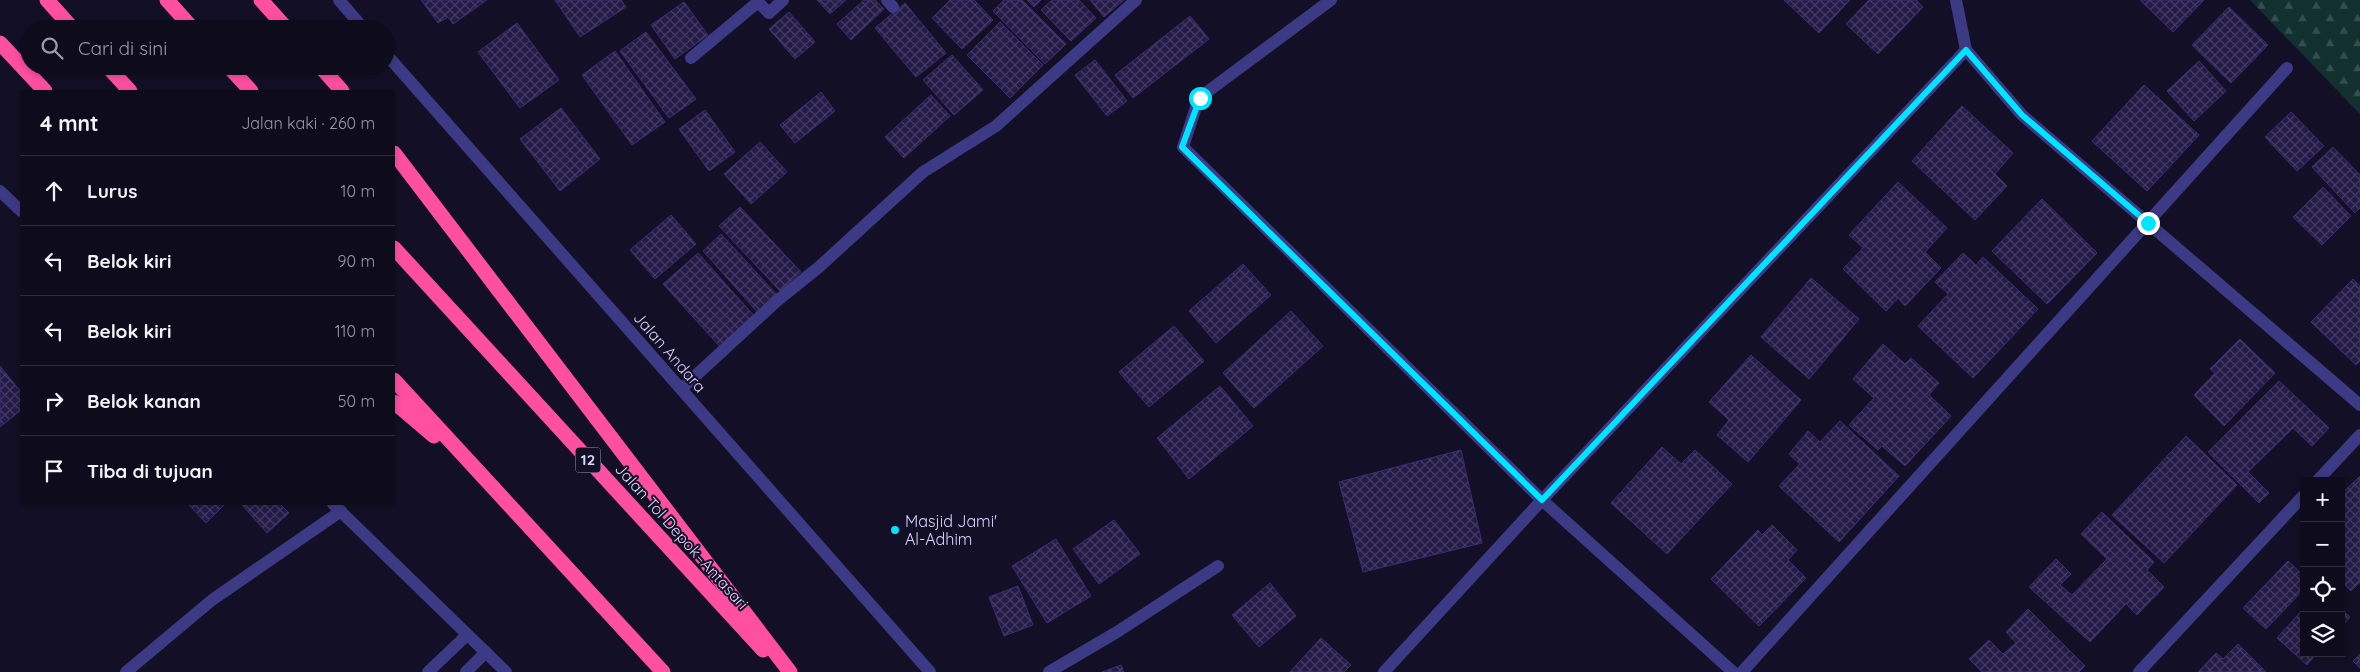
<!DOCTYPE html>
<html lang="id">
<meta charset="utf-8">
<style>
body{margin:0;font-family:Quicksand,sans-serif;background:#1c1929;color:#f1f3f6}
.controls{position:absolute;right:15px;bottom:15px;display:grid;overflow:hidden;border-radius:0px;box-shadow:0 2px 8px #0003}
.controls button{width:45px;height:45px;display:grid;place-items:center;padding:0;border:0;border-bottom:1px solid #2e2b3b;background:#0e0b1c;color:#f1f3f6;font:25px sans-serif}
.stop{position:absolute;width:15px;height:15px;margin:-11px;border:4px solid #00e5ff;border-radius:50%;background:#fff}
.stop.end{background:#00e5ff;border-color:#fff;box-shadow:0 1px 5px #0008}
.list{margin:0;padding:0;list-style:none}
h2{display:flex;justify-content:space-between;align-items:center;height:65px;margin:0;padding:0 20px;font-size:21px}
h2 small{font-size:16px;font-weight:400;color:#9b9ba3}
.list li{display:grid;grid-template-columns:32px 1fr auto;gap:15px;align-items:center;box-sizing:border-box;height:70px;padding:0 20px;border-top:1px solid #2e2b3b}
.list b{display:block;font-size:19px;white-space:nowrap}
.list em{font-size:16px;font-style:normal;color:#9b9ba3}
.icon{flex:none;width:28px;height:28px;fill:none;stroke:currentColor;stroke-width:2;stroke-linecap:round;stroke-linejoin:round}
.map{position:relative;flex:none;width:2360px;height:672px;overflow:hidden}
.search{position:absolute;background:#0e0b1c;box-shadow:0 2px 8px #0003;left:20px;top:20px;width:375px;height:55px;display:flex;align-items:center;gap:12px;box-sizing:border-box;padding:0 18px;border-radius:28px;color:#9b9ba3;font-size:19px}
.panel{position:absolute;background:#0e0b1c;box-shadow:0 2px 8px #0003;left:20px;top:90px;width:375px;height:415px;border-radius:0px}
.map>svg:first-child{display:block}
.forest{fill:url(#forest-firs)}
.building{fill:url(#building-cross-hatch);stroke:#3b2d73}
.lines{fill:none;stroke-linecap:round;stroke-linejoin:round}
.minor{stroke:#3d3a85;stroke-width:12}
.tertiary{stroke:#3d3a85;stroke-width:12}
.motorway{stroke:#ff4fa3;stroke-width:15}
.route{stroke:#00e5ff;stroke-width:6}
.poi-dot{fill:#00e5ff;stroke:#130f26;stroke-width:2}
.labels{text-anchor:middle;stroke-width:4;stroke-linejoin:round;paint-order:stroke}
.shield{fill:#130f26;stroke:#9e99be;stroke-width:1}
.shield-label{font-size:15px;font-weight:bold;fill:#d9d4ff}
.street-label{font-size:16px;fill:#d9d4ff;stroke:#130f26}
.poi-label{font-size:16px;fill:#d9d4ff;stroke:#130f26;text-anchor:start}
</style>
<div class="map">
<svg width="2360" height="672" viewBox="0 0 2360 672">
<defs>
<pattern id="forest-firs" width="22" height="20" patternUnits="userSpaceOnUse" patternTransform="scale(1.25)"><rect width="22" height="20" fill="#12302f"/><path d="M5 1l3.5 6h-7zM16 11l3.5 6h-7z" fill="#344d4e"/></pattern>
<pattern id="building-cross-hatch" width="8" height="8" patternUnits="userSpaceOnUse" patternTransform="scale(1.25)"><rect width="8" height="8" fill="#241b47"/><path d="M0 0l8 8M0 8l8-8" fill="none" stroke="#433b63"/></pattern>
</defs>
<rect width="100%" height="100%" fill="#130f26"/>
<polygon class="forest" points="2250,0 2360,0 2360,114"/>
<g class="building">
<polygon points="421,0 487,0 453,24 448,17 438,23"/>
<polygon points="555,0 621,0 626,7 580,37"/>
<polygon points="817,0 846,0 830,14"/>
<polygon points="864,0 875,0 884,9 851,40 837,24"/>
<polygon points="950,0 974,0 993,20 962,49 932,18"/>
<polygon points="1004,0 1022,0 1066,44 1045,64 993,11"/>
<polygon points="1027,0 1041,0 1034,7"/>
<polygon points="1052,0 1079,0 1096,18 1071,41 1041,10"/>
<polygon points="1090,0 1124,0 1104,17"/>
<polygon points="1784,0 1850,0 1819,33"/>
<polygon points="1869,0 1916,0 1923,7 1878,54 1846,24"/>
<polygon points="2140,0 2204,0 2173,32"/>
<polygon points="684,2 708,35 675,59 651,25"/>
<polygon points="905,3 946,53 916,77 875,28"/>
<polygon points="2229,7 2268,45 2231,83 2192,45"/>
<polygon points="789,12 815,42 795,59 769,29"/>
<polygon points="1190,16 1209,39 1133,98 1115,75"/>
<polygon points="1000,22 1043,65 1010,98 967,55"/>
<polygon points="517,23 559,80 520,108 478,52"/>
<polygon points="646,32 696,99 669,118 620,51"/>
<polygon points="615,51 665,122 632,145 582,75"/>
<polygon points="952,55 983,90 954,115 923,80"/>
<polygon points="1095,60 1127,101 1107,116 1075,75"/>
<polygon points="2199,61 2226,91 2194,121 2167,91"/>
<polygon points="2144,85 2199,135 2147,191 2092,141"/>
<polygon points="821,92 835,111 795,143 780,125"/>
<polygon points="931,95 950,116 904,158 885,137"/>
<polygon points="1962,106 2013,153 1995,174 2007,186 1975,220 1912,161"/>
<polygon points="561,108 600,159 560,191 520,139"/>
<polygon points="705,110 735,152 709,171 679,129"/>
<polygon points="2291,112 2324,146 2297,171 2265,137"/>
<polygon points="760,142 787,172 751,204 724,174"/>
<polygon points="2333,147 2360,175 2360,208 2355,213 2312,167"/>
<polygon points="1898,182 1947,228 1925,252 1941,268 1905,306 1898,298 1886,311 1843,269 1863,248 1849,235"/>
<polygon points="2323,187 2351,216 2322,245 2293,217"/>
<polygon points="2042,199 2097,253 2047,304 1992,251"/>
<polygon points="740,207 801,272 780,291 719,226"/>
<polygon points="671,215 696,244 655,279 630,250"/>
<polygon points="721,234 780,298 760,315 703,251"/>
<polygon points="698,253 756,318 722,349 663,284"/>
<polygon points="1963,253 1976,265 1983,257 2038,309 1973,378 1918,326 1948,294 1935,282"/>
<polygon points="1243,264 1271,295 1216,343 1189,311"/>
<polygon points="1811,278 1859,319 1809,379 1761,337"/>
<polygon points="2353,279 2360,286 2360,361 2356,365 2311,322"/>
<polygon points="1291,311 1323,346 1254,408 1223,373"/>
<polygon points="1174,326 1204,361 1149,407 1119,372"/>
<polygon points="2240,339 2275,373 2224,426 2194,395 2215,373 2210,369"/>
<polygon points="1883,344 1905,364 1911,358 1939,383 1929,395 1951,416 1905,466 1882,446 1878,450 1849,425 1874,398 1853,379"/>
<polygon points="1751,355 1801,400 1748,462 1717,435 1729,420 1709,402"/>
<polygon points="0,366 21,392 21,410 0,427"/>
<polygon points="2279,381 2329,428 2312,446 2293,428 2248,472 2269,493 2259,503 2208,452"/>
<polygon points="1220,386 1253,426 1189,479 1157,438"/>
<polygon points="1840,421 1899,476 1839,542 1779,486 1800,464 1789,454 1808,431 1820,442"/>
<polygon points="2186,436 2237,485 2164,563 2112,515"/>
<polygon points="1662,447 1681,464 1695,450 1732,484 1667,554 1611,503"/>
<polygon points="1461,450 1482,543 1363,572 1339,482"/>
<polygon points="2360,476 2360,582 2351,591 2341,581 2341,507 2343,505 2341,494"/>
<polygon points="188,504 225,504 206,523"/>
<polygon points="243,504 280,504 289,513 267,533 242,505"/>
<polygon points="2102,512 2154,562 2147,570 2164,587 2137,615 2126,604 2090,642 2029,587 2056,559 2071,574 2060,585 2072,595 2107,559 2081,534"/>
<polygon points="1114,520 1140,554 1099,584 1073,549"/>
<polygon points="1772,525 1797,550 1788,560 1806,578 1759,626 1711,579 1758,530 1762,535"/>
<polygon points="1056,539 1091,596 1047,623 1012,566"/>
<polygon points="2288,561 2304,576 2304,589 2266,629 2243,608"/>
<polygon points="1270,583 1296,616 1259,647 1232,615"/>
<polygon points="1018,586 1033,625 1004,636 989,597"/>
<polygon points="2304,608 2304,653 2317,653 2307,665 2277,638"/>
<polygon points="2028,609 2085,666 2079,672 1982,672 1969,659 1989,640 2003,654 2016,643 2006,632"/>
<polygon points="2341,609 2350,617 2341,627"/>
<polygon points="1321,638 1351,665 1344,672 1290,672"/>
<polygon points="2238,644 2266,672 2198,672 2216,653 2223,659"/>
<polygon points="2360,654 2360,668 2353,661"/>
<polygon points="1121,665 1124,672 1102,672"/>
</g>
<g class="lines">
<g class="minor">
<polyline points="887,0 893,7"/>
<polyline points="1331,0 1199,98 1183,147 1542,500 1733,672"/>
<polyline points="1956,0 1966,50 2022,115 2360,405"/>
<polyline points="691,58 758,2 769,13 783,0"/>
<polyline points="681,389 778,300 819,267 923,172 996,126 1136,0"/>
<polyline points="2317,481 2360,435"/>
<polyline points="126,672 212,600 341,511"/>
<polyline points="428,672 467,635"/>
<polyline points="466,672 486,652"/>
<polyline points="1049,672 1117,632 1218,566"/>
<polyline points="1384,672 1542,500 1966,50"/>
<polyline points="1742,672 2287,68"/>
<polyline points="2139,672 2304,495"/>
</g>
<g class="tertiary">
<polyline points="339,0 364,29"/>
<polyline points="386,54 930,672"/>
<polyline points="0,191 21,211"/>
<polyline points="333,504 506,672"/>
</g>
<g class="motorway">
<polyline points="47,0 73,29"/>
<polyline points="167,0 193,29"/>
<polyline points="261,0 287,29"/>
<polyline points="0,43 45,91"/>
<polyline points="107,66 130,91"/>
<polyline points="228,66 251,91"/>
<polyline points="320,66 342,91"/>
<polyline points="394,153 790,672"/>
<polyline points="394,248 763,650"/>
<polyline points="394,380 663,672"/>
<polyline points="394,402 434,436"/>
</g>
</g>
<g class="lines">
<polyline class="route" points="1200,98 1182,147 1542,500 1966,50 2022,115 2148,223"/>
</g>
<circle class="poi-dot" cx="895" cy="530" r="5"/>
<g class="labels">
<rect class="shield" x="575.5" y="447.5" width="25" height="25" rx="4"/>
<g class="shield-label">
<text x="588" y="465">12</text>
</g>
<g class="street-label">
<text transform="translate(670 352) rotate(49)" y="6">Jalan Andara</text>
<text transform="translate(682 536) rotate(48)" y="6">Jalan Tol Depok–Antasari</text>
</g>
<g class="poi-label">
<text x="905" y="527">Masjid Jami'<tspan x="905" dy="18">Al-Adhim</tspan></text>
</g>
</g>
</svg>
<div class="controls">
<button>+</button>
<button>−</button>
<button><svg class="icon" aria-label="locate" viewBox="0 0 24 24"><circle cx="12" cy="12" r="6"/><path d="M12 2v4M12 18v4M2 12h4M18 12h4"/></svg></button>
<button><svg class="icon" aria-label="layers" viewBox="0 0 24 24"><path d="M12 4l9 5-9 5-9-5zM3 14l9 5 9-5"/></svg></button>
</div>
<div class="stop" style="left:1200px;top:98px"></div>
<div class="stop end" style="left:2148px;top:223px"></div>
<div class="search"><svg class="icon" aria-label="search" viewBox="0 0 24 24"><circle cx="10" cy="10" r="6"/><path d="M15 15l6 6"/></svg>Cari di sini</div>
<section class="panel">
<h2>4 mnt<small>Jalan kaki · 260 m</small></h2>
<ul class="list">
<li><svg class="icon" aria-label="ahead" viewBox="0 0 24 24"><path d="M12 20V5M6 11l6-6 6 6"/></svg><div><b>Lurus</b></div><em>10 m</em></li>
<li><svg class="icon" aria-label="left" viewBox="0 0 24 24"><path d="M17 20v-9H6M10 6l-5 5 5 5"/></svg><div><b>Belok kiri</b></div><em>90 m</em></li>
<li><svg class="icon" aria-label="left" viewBox="0 0 24 24"><path d="M17 20v-9H6M10 6l-5 5 5 5"/></svg><div><b>Belok kiri</b></div><em>110 m</em></li>
<li><svg class="icon" aria-label="right" viewBox="0 0 24 24"><path d="M7 20v-9h11M14 6l5 5-5 5"/></svg><div><b>Belok kanan</b></div><em>50 m</em></li>
<li><svg class="icon" aria-label="arrive" viewBox="0 0 24 24"><path d="M6 21V4h12l-3 4 3 4H6"/></svg><div><b>Tiba di tujuan</b></div></li>
</ul>
</section>
</div>
